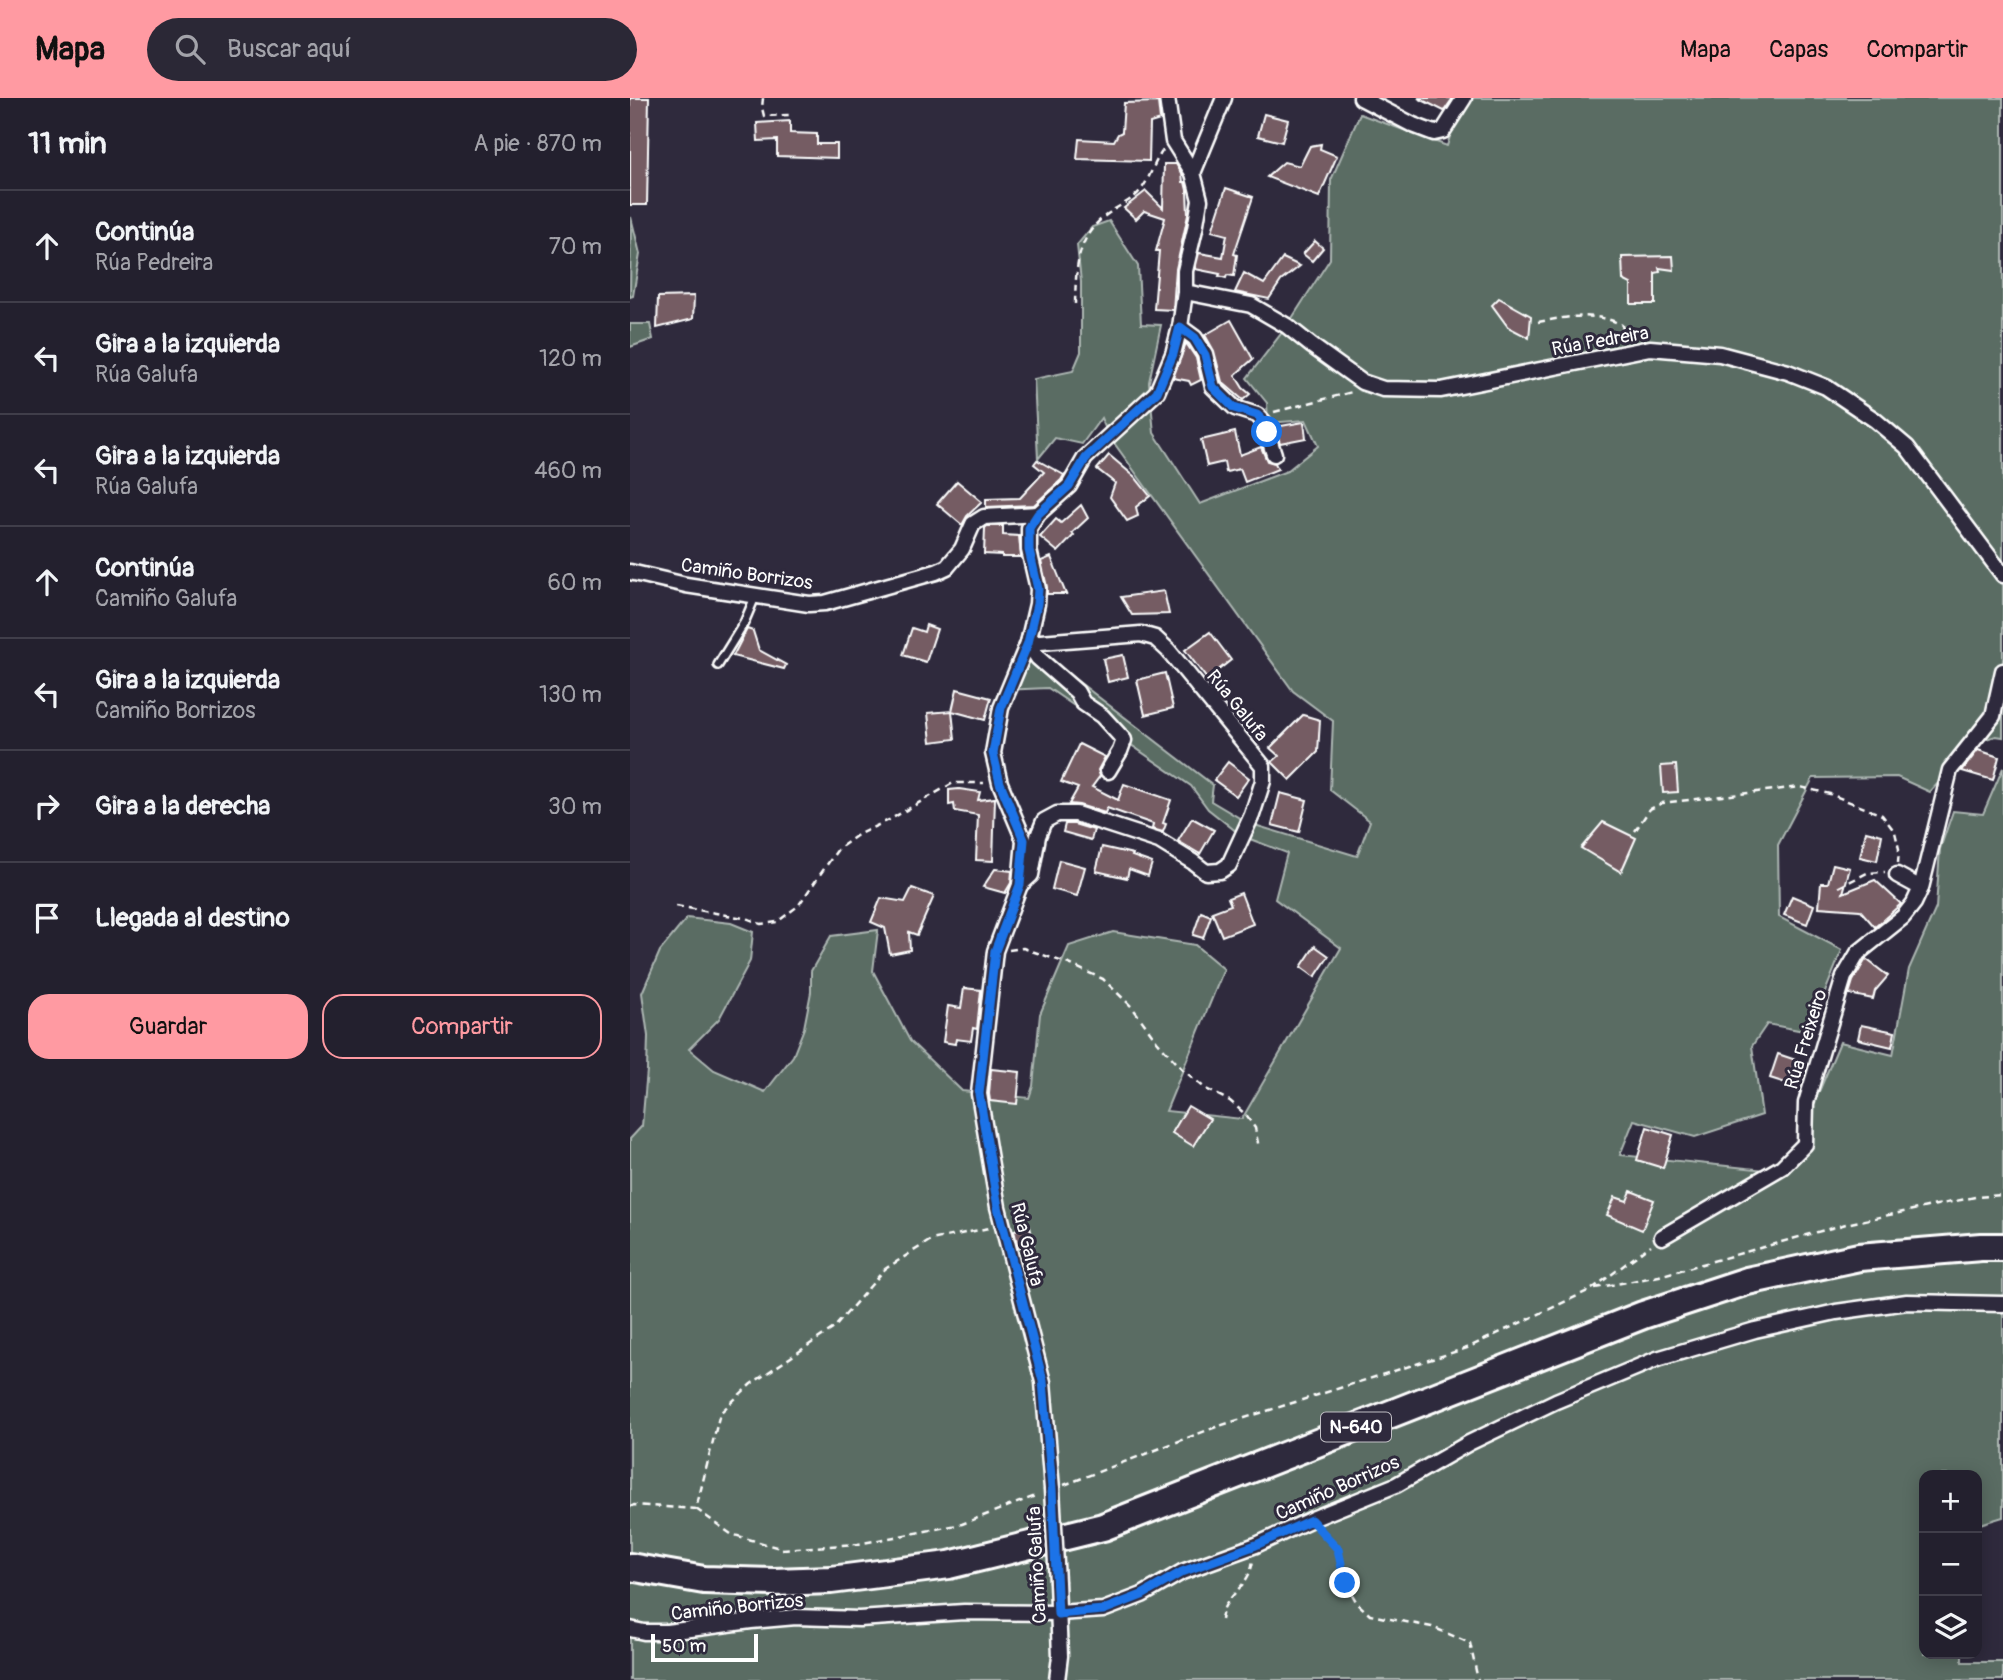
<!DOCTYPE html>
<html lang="es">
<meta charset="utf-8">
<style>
body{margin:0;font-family:Pangolin,sans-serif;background:#2b2836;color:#f1f3f6}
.controls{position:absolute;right:21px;bottom:21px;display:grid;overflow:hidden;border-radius:14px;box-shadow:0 4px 18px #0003}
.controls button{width:63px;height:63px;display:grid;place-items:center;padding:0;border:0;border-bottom:2px solid #403e4a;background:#23202e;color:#f1f3f6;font:35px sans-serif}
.scale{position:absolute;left:21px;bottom:18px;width:107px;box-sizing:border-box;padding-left:7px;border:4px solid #fff;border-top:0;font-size:19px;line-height:24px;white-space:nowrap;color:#fff;-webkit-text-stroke:5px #2f2a3d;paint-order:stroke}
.stop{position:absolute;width:21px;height:21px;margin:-16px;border:5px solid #1a73e8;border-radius:50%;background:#fff}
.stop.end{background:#1a73e8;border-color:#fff;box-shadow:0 2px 7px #0008}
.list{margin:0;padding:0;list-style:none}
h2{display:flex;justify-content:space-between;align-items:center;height:91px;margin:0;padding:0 28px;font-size:30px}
h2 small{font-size:23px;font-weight:400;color:#a3a3aa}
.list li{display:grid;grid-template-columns:46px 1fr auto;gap:21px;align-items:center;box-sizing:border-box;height:112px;padding:0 28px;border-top:2px solid #403e4a}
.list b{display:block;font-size:26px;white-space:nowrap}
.list p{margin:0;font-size:23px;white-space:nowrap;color:#a3a3aa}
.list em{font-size:23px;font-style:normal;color:#a3a3aa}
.actions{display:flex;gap:14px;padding:21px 28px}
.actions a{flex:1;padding:16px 0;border:2px solid #ff9aa2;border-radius:21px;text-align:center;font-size:24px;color:#ff9aa2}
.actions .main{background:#ff9aa2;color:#111}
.icon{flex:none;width:38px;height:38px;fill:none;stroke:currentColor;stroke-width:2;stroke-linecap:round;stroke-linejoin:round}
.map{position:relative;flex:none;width:1373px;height:1582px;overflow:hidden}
header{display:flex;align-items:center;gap:42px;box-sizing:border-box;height:98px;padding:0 35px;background:#ff9aa2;color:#111}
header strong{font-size:33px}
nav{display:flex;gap:38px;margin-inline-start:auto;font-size:24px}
.search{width:490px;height:63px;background:#2b2836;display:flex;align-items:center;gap:18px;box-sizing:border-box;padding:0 24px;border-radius:38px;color:#a3a3aa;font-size:26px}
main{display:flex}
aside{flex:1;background:#23202e}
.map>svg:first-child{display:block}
.green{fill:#5a6c64;stroke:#acb6b2;stroke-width:2}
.building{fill:#745c64;stroke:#fff;stroke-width:2}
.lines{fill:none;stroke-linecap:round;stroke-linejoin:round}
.lane-casing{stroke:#fff;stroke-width:12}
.street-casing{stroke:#fff;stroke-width:19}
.highway-casing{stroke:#fff;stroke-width:32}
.path{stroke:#fff;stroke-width:2.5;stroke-dasharray:7 5;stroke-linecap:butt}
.lane{stroke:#2f2a3d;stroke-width:7}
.street{stroke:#2f2a3d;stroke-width:14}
.highway{stroke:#2f2a3d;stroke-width:26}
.street-bridge-casing{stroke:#fff;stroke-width:19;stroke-linecap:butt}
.street-bridge{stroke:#2f2a3d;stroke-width:14}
.route{stroke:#1a73e8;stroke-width:9}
.labels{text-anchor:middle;stroke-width:6;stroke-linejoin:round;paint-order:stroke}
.shield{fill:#2f2a3d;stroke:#c1bfc5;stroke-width:2}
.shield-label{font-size:18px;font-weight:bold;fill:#fff}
.street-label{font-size:19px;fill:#fff;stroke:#2f2a3d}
</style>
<header>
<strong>Mapa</strong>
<div class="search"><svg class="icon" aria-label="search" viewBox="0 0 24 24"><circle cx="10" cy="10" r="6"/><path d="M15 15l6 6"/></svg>Buscar aquí</div>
<nav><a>Mapa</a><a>Capas</a><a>Compartir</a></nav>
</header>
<main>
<aside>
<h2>11 min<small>A pie · 870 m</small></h2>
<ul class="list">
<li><svg class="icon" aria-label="ahead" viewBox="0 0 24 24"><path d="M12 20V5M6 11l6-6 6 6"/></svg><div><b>Continúa</b><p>Rúa Pedreira</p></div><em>70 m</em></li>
<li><svg class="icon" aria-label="left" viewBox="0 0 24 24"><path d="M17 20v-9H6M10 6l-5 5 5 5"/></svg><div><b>Gira a la izquierda</b><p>Rúa Galufa</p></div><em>120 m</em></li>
<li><svg class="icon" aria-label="left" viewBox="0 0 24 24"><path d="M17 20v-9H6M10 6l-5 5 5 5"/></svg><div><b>Gira a la izquierda</b><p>Rúa Galufa</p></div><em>460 m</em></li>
<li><svg class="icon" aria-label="ahead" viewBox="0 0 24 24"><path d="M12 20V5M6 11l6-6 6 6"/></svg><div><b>Continúa</b><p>Camiño Galufa</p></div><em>60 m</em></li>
<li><svg class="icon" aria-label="left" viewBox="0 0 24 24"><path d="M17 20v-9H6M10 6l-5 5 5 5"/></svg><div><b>Gira a la izquierda</b><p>Camiño Borrizos</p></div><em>130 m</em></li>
<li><svg class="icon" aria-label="right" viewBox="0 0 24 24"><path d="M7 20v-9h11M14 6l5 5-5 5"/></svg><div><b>Gira a la derecha</b></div><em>30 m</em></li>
<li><svg class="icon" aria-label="arrive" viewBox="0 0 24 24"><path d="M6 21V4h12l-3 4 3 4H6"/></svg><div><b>Llegada al destino</b></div></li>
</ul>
<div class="actions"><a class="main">Guardar</a><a>Compartir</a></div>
</aside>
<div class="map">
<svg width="1373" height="1582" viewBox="0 0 1373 1582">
<rect width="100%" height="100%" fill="#2f2a3d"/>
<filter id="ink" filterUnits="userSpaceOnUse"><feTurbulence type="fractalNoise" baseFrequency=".0143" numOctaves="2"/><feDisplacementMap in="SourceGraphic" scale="14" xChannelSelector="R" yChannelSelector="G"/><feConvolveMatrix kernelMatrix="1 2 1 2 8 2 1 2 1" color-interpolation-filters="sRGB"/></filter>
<g filter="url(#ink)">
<g class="green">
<polygon points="832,0 1373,0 1373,639 1366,638 1342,645 1320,672 1300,694 1267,679 1183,680 1148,747 1149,819 1212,852 1179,934 1137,926 1122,948 1132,1017 1065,1039 1004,1022 990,1057 1155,1074 1210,944 1263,957 1279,871 1306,810 1310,751 1323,713 1353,716 1373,670 1373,1419 1347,1427 1347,1377 1294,1377 1294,1556 1332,1556 1332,1564 1373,1564 1373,1582 0,1582 0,1041 12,1028 17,972 18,938 12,895 30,853 57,820 101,825 123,834 120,863 89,921 59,951 84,972 135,994 163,958 174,930 181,894 181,873 201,838 248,832 243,873 280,943 332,993 399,1000 403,988 410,916 439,848 483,834 565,847 594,871 536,1013 612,1021 711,850 645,801 657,755 612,738 578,711 561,688 418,590 371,592 398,545 583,687 581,703 618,725 727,758 740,723 700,692 703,623 663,593 479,338 471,320 452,346 425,340 408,361 404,281 443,273 451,254 451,184 447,147 462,129 479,123 508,168 511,226 531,227 519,284 524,335 570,406 657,373 688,348 676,322 638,325 637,305 617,280 657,228 700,161 701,82 730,16 817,48"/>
<polygon points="1,119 10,156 3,198 0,199"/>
<polygon points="0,226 20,226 23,241 0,249"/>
</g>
<g class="building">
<polygon points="0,0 19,0 17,107 0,107"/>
<polygon points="788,0 823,0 814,13"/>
<polygon points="528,4 530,22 520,25 519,63 447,61 449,41 484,43 488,36 492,34 494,5"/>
<polygon points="634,16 658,22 652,44 628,38"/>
<polygon points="160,23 160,35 187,36 187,46 207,46 207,60 147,58 147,42 128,43 127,25"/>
<polygon points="691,46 690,51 707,58 689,99 637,79 654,64 670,68 680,48"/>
<polygon points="534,66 546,66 552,76 553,84 555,84 557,92 558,117 546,171 543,212 524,211 529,153 526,153 535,120 514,113 506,121 494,110 516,93 533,110"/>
<polygon points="596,90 623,99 604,156 607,157 604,178 597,177 596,180 589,178 590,176 565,171 569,155 593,159 597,137 582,133"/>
<polygon points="685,143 693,150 682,163 673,156"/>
<polygon points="1043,158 1044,172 1029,170 1030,174 1025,175 1025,206 1001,206 1001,186 993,182 992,159"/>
<polygon points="653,160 670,168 651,183 639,201 605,194 614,175 634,186"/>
<polygon points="64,198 63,221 27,230 28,199"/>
<polygon points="869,200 901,218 899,240 878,229 862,207"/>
<polygon points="601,222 623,261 605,277 613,290 620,296 613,302 592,284 584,253 575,237"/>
<polygon points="556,245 566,260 571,282 561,287 559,283 543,280"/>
<polygon points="674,324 676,340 650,345 645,329"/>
<polygon points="605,334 610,357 631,349 637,363 645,365 648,371 615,384 610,371 596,374 594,364 577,368 571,342"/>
<polygon points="479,357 505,379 520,398 506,409 508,418 497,423 480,399 485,385 467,371"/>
<polygon points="407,362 434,377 431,382 404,407 356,409 356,401 390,400 414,374 404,366"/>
<polygon points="327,383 352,404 337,418 332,427 307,406"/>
<polygon points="451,407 458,420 442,435 444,437 428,454 410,439 426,421 431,425"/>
<polygon points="357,428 373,428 373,437 389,438 391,459 372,459 372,457 354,456 355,430"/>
<polygon points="421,459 429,479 436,496 417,496 417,489 411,463"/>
<polygon points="534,493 539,516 502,517 491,499"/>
<polygon points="296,527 307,531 296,564 273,557 282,530 294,534"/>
<polygon points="117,531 123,533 129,552 156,567 154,571 103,558"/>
<polygon points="580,534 601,562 577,581 555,552"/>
<polygon points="493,557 498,579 478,584 473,561"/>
<polygon points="535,575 543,610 515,617 507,582"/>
<polygon points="327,591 361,600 355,622 322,613"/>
<polygon points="322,613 325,641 301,644 298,615"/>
<polygon points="673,617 690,622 688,654 660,682 642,664 649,658 640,650"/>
<polygon points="449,646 475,659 468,672 470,678 462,689 488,702 494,686 541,702 533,725 536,726 533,734 522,731 523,726 477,710 475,715 449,707 439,706 448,690 431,684"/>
<polygon points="1348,652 1369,659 1363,682 1332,673"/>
<polygon points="598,664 619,680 606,698 584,682"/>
<polygon points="1046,667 1048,694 1033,695 1031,668"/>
<polygon points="329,691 350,694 348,702 365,700 363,763 346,762 348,717 325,713 324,706 319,707 319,692"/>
<polygon points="650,695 677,702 669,734 642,727"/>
<polygon points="562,720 584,732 570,756 548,743"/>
<polygon points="973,724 1006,740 991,774 951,750"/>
<polygon points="435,726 444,726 464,732 461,742 433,734"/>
<polygon points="1236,733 1252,737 1247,763 1230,759"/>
<polygon points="472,749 503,756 502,758 522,765 518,778 499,771 497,780 466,773"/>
<polygon points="429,762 455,769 447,798 422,791"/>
<polygon points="1203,766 1220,770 1213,795 1245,782 1271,806 1245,829 1230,812 1189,809 1191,785 1198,785"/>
<polygon points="365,771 382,773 381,785 375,795 353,789"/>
<polygon points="282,790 304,798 287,837 279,834 280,852 260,856 255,830 241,824 251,800 275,804"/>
<polygon points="611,795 623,826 592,838 582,814 601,807 598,800"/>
<polygon points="1162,798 1184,807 1177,826 1154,817"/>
<polygon points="571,814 581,818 573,840 563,837"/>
<polygon points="685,848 699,858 685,879 671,869"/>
<polygon points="1236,861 1258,878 1245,893 1243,901 1219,896 1223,883"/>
<polygon points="334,890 351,892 347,931 343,930 341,943 326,941 325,946 313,944 318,908 331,910"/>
<polygon points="1231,927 1265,934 1262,949 1228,941"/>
<polygon points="1148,956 1178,966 1174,977 1169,975 1165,988 1140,980"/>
<polygon points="361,971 390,974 387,1006 360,1003 359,996"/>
<polygon points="558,1008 580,1021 563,1048 542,1035"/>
<polygon points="1017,1029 1043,1037 1033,1070 1007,1062"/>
<polygon points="1001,1093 1024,1102 1012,1132 977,1117 985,1099 997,1103"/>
<polygon points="400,1129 404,1146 388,1150 384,1132"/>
</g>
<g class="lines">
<defs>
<polyline id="lane" points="88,567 114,525 125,499"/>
<g id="street">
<polyline points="731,0 783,27 804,35 813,33 834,0"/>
<polyline points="563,75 594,0"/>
<polyline points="555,194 621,207 657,228 682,248 732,284 753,291 811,292 1020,250 1090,256 1158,274 1196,289 1245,322 1277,349 1373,477"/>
<polyline points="550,229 565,240 575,256 583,289 605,310 627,317 633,323 644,356"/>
<polyline points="0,474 56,487 179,506 195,505 306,474 317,469 332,451 343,426 354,419 408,416"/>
<polyline points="398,545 408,560 447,594 453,605 472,618 494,642 490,653 478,673"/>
<polyline points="1267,777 1291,790"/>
<polyline points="390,787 401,777 408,738 414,723 427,716 446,716 529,743 563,764 576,774 590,773 599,767 622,717 633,683 633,668 538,552 525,540 511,536 398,545"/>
<polyline points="1032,1139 1152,1069 1175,1046 1176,1005 1214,879 1228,855 1273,819 1284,805 1291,790 1320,672 1363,618 1373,573"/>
<polyline points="422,1391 413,1284 368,1109 349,996 365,853 390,787 394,742 370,685 363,655 371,610 398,545 407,506 408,491 399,452 399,430 408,416 439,388 455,360 527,294 543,256 550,229 555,194 555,173 565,131 570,102 563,75 543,43 537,0"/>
<polyline points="0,1531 14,1534 37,1534 121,1523 166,1519 229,1521 334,1514 428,1515 473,1512 512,1497 552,1474 626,1447 682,1421 766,1387 839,1345 926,1303 1027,1261 1125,1232 1206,1214 1277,1204 1373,1206"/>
<polyline points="427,1582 430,1558 427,1484"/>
</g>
<polyline id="highway" points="0,1469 74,1482 144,1484 201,1482 319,1467 473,1429 1013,1217 1117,1183 1229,1159 1351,1149 1373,1149"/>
</defs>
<use href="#lane" class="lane-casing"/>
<use href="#street" class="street-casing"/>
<use href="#highway" class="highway-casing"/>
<g class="path">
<polyline points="133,0 132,10 134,18 161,17"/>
<path d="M445,206C446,170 446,138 479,115C489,107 502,103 510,93C520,81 524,63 534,51"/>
<path d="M908,224C937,219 965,213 992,227L995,243"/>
<polyline points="644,314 722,294"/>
<polyline points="1005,733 1020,711 1032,705 1170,689 1200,696 1252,717 1265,734 1269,751 1268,765"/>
<polyline points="1209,789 1237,775 1255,774"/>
<polyline points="46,808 119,821 131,826 147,824 168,808 208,751 229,736 259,722 323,685 354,685"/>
<polyline points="379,852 393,850 439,866 473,881 502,909 527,943 553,972 576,991 600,1003 615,1016 625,1030 629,1050"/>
<polyline points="965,1190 1029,1178 1216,1126 1345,1099 1373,1097"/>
<polyline points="434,1387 586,1329 837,1250 962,1191 1021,1147"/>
<polyline points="0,1409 4,1407 66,1411 90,1315 121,1286 204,1230 255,1171 301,1142 359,1130"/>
<polyline points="66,1411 101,1436 153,1451 228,1446 332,1426 408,1397"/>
<polyline points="692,1433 708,1451 715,1484 727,1505 740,1517 802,1529 840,1545 848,1582"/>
<path d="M591,1522C592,1516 593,1510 597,1505C608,1489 621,1483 623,1461"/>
</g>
<use href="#lane" class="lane"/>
<use href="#street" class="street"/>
<use href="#highway" class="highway"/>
<defs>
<polyline id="street-bridge" points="422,1391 427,1484"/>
</defs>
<use href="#street-bridge" class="street-bridge-casing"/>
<use href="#street-bridge" class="street-bridge"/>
</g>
</g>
<g class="lines" filter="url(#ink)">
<polyline class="route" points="637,334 633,323 627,317 604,310 583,289 575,257 565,240 550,229 543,256 527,294 456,360 439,388 408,416 399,430 399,452 408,491 407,506 398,545 371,610 363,655 370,685 394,742 390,787 365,853 349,996 368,1109 413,1283 422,1391 428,1516 473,1512 512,1497 552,1474 626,1447 681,1422 708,1451 715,1485"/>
</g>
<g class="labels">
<rect class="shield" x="691" y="1314.5" width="70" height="29" rx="5"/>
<g class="shield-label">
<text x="726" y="1335">N-640</text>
</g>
<g class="street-label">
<text transform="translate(970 242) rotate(-10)" y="7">Rúa Pedreira</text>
<text transform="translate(117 475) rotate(8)" y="7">Camiño Borrizos</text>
<text transform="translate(608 607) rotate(51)" y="7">Rúa Galufa</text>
<text transform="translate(1175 941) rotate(-73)" y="7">Rúa Freixeiro</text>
<text transform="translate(398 1146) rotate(76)" y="7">Rúa Galufa</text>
<text transform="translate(707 1389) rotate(-24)" y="7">Camiño Borrizos</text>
<text transform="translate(406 1467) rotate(-93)" y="7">Camiño Galufa</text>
<text transform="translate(107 1508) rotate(-6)" y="7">Camiño Borrizos</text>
</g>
</g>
</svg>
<div class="controls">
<button>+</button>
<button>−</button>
<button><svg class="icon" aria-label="layers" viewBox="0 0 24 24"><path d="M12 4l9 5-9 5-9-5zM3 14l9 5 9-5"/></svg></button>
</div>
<div class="scale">50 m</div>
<div class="stop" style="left:637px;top:334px"></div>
<div class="stop end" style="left:715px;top:1485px"></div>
</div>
</main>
